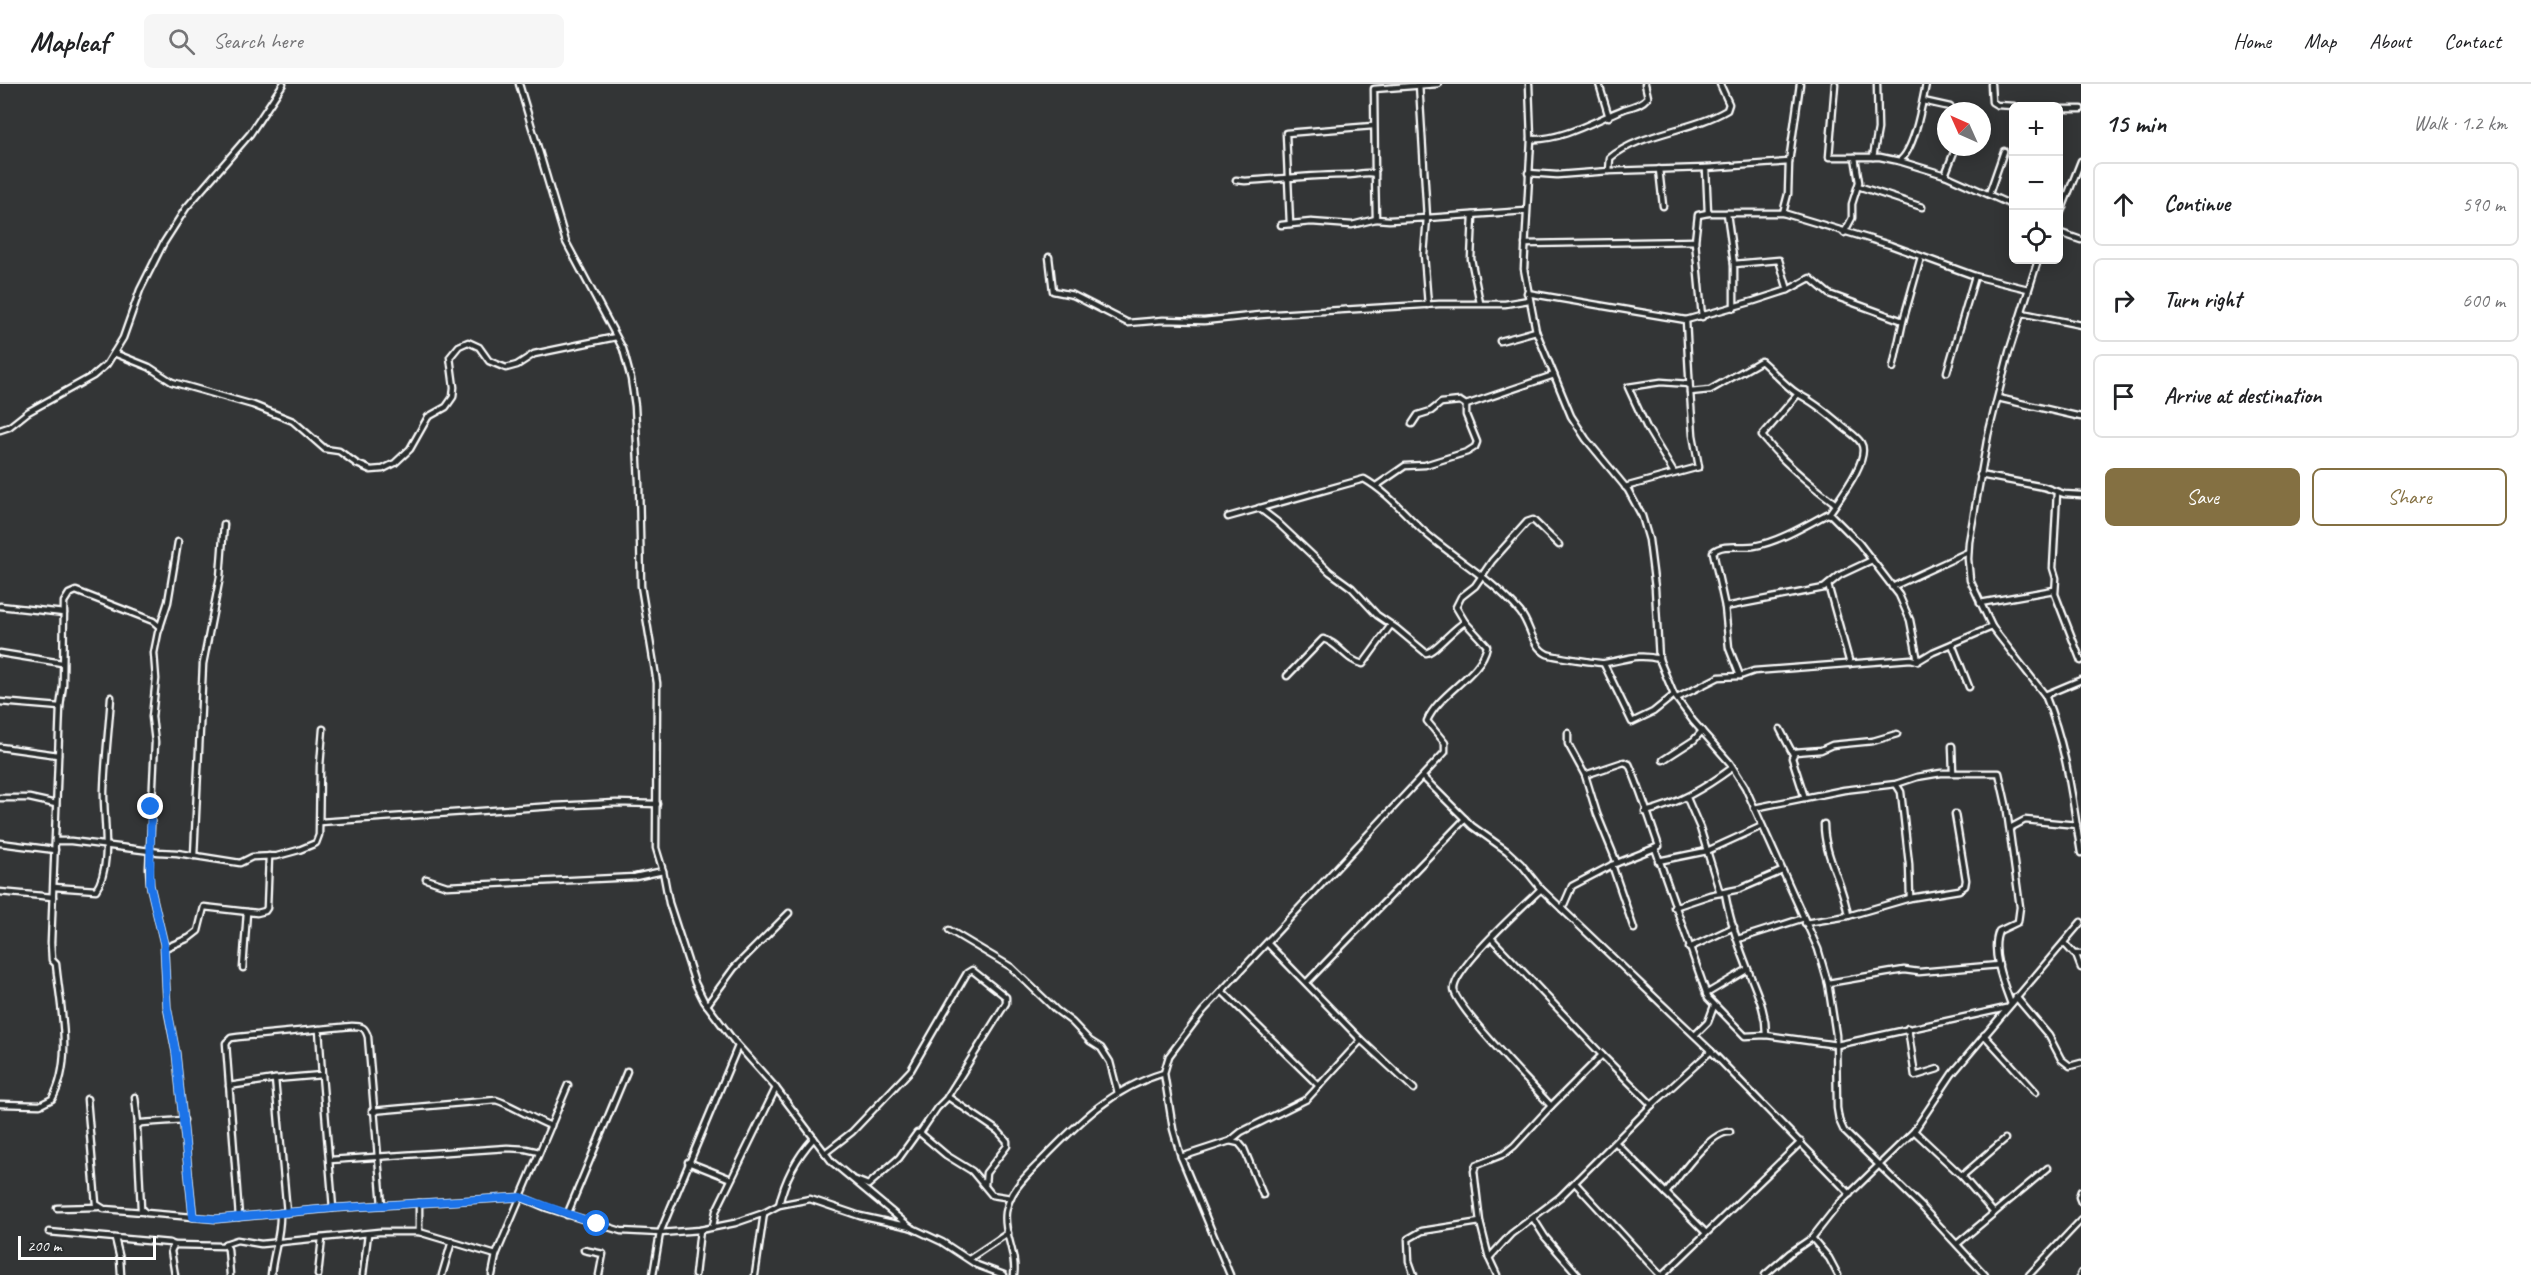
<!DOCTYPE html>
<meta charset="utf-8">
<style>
body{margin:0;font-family:Caveat,sans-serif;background:#f6f6f6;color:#202124}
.controls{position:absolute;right:18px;top:18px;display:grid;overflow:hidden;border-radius:9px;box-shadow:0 3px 15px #0003}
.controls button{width:54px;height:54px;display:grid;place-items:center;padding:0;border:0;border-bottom:2px solid #e0e0e0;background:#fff;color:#202124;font:30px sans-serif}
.compass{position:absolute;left:1937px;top:18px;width:54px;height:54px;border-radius:50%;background:#fff;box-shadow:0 3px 15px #0003;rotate:315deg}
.scale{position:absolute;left:18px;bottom:15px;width:138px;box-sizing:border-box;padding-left:6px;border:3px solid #fff;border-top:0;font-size:16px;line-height:21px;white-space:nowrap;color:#fff;-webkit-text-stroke:4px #2a2d2e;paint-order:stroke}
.stop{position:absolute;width:18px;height:18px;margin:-14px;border:4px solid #1a73e8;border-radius:50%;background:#fff}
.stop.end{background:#1a73e8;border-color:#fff;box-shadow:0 2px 6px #0008}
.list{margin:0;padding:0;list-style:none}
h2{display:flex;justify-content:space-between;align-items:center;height:78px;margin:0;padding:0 24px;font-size:26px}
h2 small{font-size:20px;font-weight:400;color:#757577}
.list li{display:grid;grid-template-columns:39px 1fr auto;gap:18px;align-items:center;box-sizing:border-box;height:84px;margin:0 12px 12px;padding:0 12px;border:2px solid #e0e0e0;border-radius:9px}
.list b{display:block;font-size:22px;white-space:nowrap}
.list em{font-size:20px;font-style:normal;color:#757577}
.actions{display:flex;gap:12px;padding:18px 24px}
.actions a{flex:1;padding:14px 0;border:2px solid #847042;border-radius:9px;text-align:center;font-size:21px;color:#847042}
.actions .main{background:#847042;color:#fff}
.icon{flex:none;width:33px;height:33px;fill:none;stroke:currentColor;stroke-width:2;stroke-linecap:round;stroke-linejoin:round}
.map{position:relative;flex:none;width:2081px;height:1191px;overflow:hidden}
header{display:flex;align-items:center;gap:36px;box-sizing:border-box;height:84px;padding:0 30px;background:#fff;border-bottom:2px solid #e0e0e0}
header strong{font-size:28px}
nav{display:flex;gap:33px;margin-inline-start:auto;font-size:21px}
.search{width:420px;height:54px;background:#f6f6f6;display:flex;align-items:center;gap:15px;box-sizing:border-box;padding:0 21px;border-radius:9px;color:#757577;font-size:22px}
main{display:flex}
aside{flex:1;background:#fff}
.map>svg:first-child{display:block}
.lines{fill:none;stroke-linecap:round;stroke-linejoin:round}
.street-casing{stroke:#fff;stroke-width:9}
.street{stroke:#2a2d2e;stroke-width:4.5}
.route{stroke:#1a73e8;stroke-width:8}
</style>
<header>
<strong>Mapleaf</strong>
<div class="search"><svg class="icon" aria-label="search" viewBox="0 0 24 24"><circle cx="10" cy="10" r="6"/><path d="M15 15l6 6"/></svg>Search here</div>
<nav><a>Home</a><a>Map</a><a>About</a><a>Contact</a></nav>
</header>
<main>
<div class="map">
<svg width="2081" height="1191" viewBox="0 0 2081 1191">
<rect width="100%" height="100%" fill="#333536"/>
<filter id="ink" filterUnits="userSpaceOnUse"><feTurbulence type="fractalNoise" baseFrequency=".0167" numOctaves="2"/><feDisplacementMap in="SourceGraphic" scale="12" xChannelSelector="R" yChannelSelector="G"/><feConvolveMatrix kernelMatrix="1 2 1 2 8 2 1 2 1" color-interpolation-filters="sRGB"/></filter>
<g filter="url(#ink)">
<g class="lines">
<defs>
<g id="street">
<polyline points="519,0 566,158 623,265 631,295 635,322 639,398 641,502 657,599 656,764 663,787 669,819 695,899 704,917 734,957 776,1004 832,1078 910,1143 942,1158 977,1181 1004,1191"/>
<polyline points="1419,0 1427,134 1526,127"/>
<polyline points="1529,0 1531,55 1524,185 1536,247 1571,332 1586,355 1628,406 1642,432 1649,456 1655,504 1659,575 1674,611 1693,637 1730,679 1745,703 1818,865 1828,899 1836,951 1837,1024 1839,1036 1844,1047 1921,1122 1985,1191"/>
<polyline points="1599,0 1609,33"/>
<path d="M1835,0L1829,73H1880L1899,77C1915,66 1922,19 1926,0"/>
<polyline points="1991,0 1992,18 1997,21 2014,22"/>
<polyline points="1923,17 1950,23 1955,27"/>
<polyline points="2058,25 2081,25"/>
<path d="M1531,55C1561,57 1596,36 1624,25C1633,22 1641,21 1648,13L1645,0"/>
<polyline points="1873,73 1878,45 1877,0"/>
<polyline points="1899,77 1945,91 2014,122"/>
<polyline points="1659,85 1663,122"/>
<polyline points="1609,87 1706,84"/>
<path d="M1528,89L1557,91L1609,87L1610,74C1639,49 1692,47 1727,26L1729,20L1720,0"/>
<polyline points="1375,90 1374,5 1438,0"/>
<polyline points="1945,91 1956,63"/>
<path d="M1236,96L1245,97C1280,95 1313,91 1348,91C1357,91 1366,87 1375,90L1376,135L1389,136L1427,134L1424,170L1428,221"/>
<polyline points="1858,102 1922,123"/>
<polyline points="1989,110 2004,67"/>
<polyline points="1708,129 1706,84 1789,78"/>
<polyline points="1727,129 1734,180"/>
<polyline points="1783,129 1788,110 1789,78 1800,0"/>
<polyline points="1473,131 1471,175 1480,219"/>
<polyline points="2058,135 2081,77"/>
<polyline points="1290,140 1286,49 1373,42"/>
<polyline points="1281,141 1311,138 1352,141 1376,135"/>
<polyline points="2058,148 2081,156"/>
<polyline points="1844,149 1852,134 1852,120 1859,98 1855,73"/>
<polyline points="1695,157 1698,131 1708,129 1783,129 1890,161 1975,192 2028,205"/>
<polyline points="1525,160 1695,157 1702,233"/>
<polyline points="1049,173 1053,207 1073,211 1128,239 1163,236 1204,237 1260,231 1439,220 1505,220 1529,216"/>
<path d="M2038,176L2009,268L1988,351L1969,458L1968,475L1970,496L1992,543L2045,611C2067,664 2072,713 2081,769"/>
<polyline points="1527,209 1686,236 1754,217 1788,206 1810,194 1829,210 1903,237 1921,173"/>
<polyline points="1734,224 1734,180 1779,176 1788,206"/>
<polyline points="2022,229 2081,241"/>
<path d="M1686,236L1690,308L1710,306L1761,277C1774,288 1784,301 1798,310"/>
<polyline points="1500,257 1536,247"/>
<polyline points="114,269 149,283 172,298 253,321 293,337 325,365 339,367 357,380 371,386 383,385 395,379 410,365 428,333 446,323 453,313 454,303 450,273 459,262 468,258 479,263 489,277 506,284 517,281 534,270 616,253"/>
<polyline points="1893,284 1903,237"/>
<polyline points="1947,288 1975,192"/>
<polyline points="1998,314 2081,333"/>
<polyline points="1412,340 1418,331 1431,327 1441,319 1460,317 1466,321 1554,291"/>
<polyline points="0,346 9,343 28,328 93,292 107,280 123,254 140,206 163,160 186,124 250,50 283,0"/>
<polyline points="1674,389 1647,344 1628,303 1661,298 1689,300"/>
<polyline points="1980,391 2044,403 2064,410 2081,411"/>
<polyline points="1376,402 1405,382 1425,381 1467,368 1475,363 1477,358 1466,331 1466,321"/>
<polyline points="1625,403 1699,383 1693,351 1690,308"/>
<polyline points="2057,408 2053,484 2056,494 2055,510 2081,577"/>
<path d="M1829,430C1838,416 1871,375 1861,359C1857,352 1846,346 1840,340C1826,328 1814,318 1798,310L1762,352C1784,379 1808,399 1836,420"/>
<path d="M1228,433L1364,395C1389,409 1407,433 1429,452C1459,477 1495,498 1520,528C1531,541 1531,562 1547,570C1551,572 1601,580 1605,579C1625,576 1638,569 1659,575"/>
<polyline points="178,458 168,518 158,549 154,569 156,595 152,633 155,658 149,784 150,801 164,860 167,923 176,969 193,1133"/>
<polyline points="1828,501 1850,580"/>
<polyline points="1892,503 1968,468"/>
<polyline points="1980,519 2054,506"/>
<polyline points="0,522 64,529"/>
<polyline points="1725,523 1824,504 1840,491 1872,476"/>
<polyline points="1465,538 1456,523 1461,513 1475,502 1492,477 1527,438 1533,436 1559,461"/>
<polyline points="1952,560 1969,603"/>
<polyline points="0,569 62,579"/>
<polyline points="1604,580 1632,638 1653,628 1674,611"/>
<path d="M1287,592L1323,555C1338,558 1346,577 1363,580L1391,541"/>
<path d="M1740,592L1729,564L1725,523L1713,468C1722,459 1742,464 1754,462C1778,458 1805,442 1827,430L1831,431L1859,459L1899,511L1910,536L1918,577"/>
<polyline points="2045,611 2081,596"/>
<polyline points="1677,614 1719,593 1740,592 1754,587 1911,575 1918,577 1933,568 1992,543"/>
<polyline points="0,618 60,623"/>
<polyline points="1780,645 1793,670"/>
<polyline points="1568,649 1568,660 1585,691 1597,730 1617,779"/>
<polyline points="1952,662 1953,688"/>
<polyline points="0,663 58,671"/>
<polyline points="1663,676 1694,656 1702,647"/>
<path d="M1585,691L1624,678L1629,680C1641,706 1649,735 1659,762L1655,764"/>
<polyline points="1423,693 1472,742 1507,767 1521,780 1541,805 1711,967 1850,1110"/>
<polyline points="1896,700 1901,708 1909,780 1910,814"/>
<polyline points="0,714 29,714 56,720"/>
<polyline points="1687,714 1700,744 1720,809"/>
<polyline points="1805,714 1792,674 1795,668 1821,666 1832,661 1873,657 1897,650"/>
<path d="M1754,724L1844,706L1896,700L1917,693L1941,689H1999L2006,720L2020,823L2018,838L1999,847C1990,867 2004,901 2011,920"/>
<path d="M1645,728C1678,720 1705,704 1732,684"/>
<polyline points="320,738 554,722 616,719 657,720"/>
<path d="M1824,740C1824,773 1844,800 1848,832"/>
<polyline points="2010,744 2025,736 2077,741"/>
<polyline points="56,757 71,757 158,768 177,769 240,779 252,773 277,772 299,766 316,759 319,751 320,682 323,645"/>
<polyline points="0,759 55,766"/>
<polyline points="194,772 203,580 220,493 224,440"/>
<polyline points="1658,777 1707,767 1762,742"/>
<polyline points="1612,781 1634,845"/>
<polyline points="426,795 447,802 492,800 635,793 663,787"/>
<path d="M54,803L96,806C113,782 103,735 104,706C105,675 109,644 111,613"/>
<polyline points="0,808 53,813"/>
<path d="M1725,809C1729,833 1737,857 1746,880C1755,906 1766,923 1766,951"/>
<polyline points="1674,823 1710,811 1740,805 1782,787"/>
<polyline points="1562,825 1572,802 1612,781 1655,764 1708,914 1745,952 1766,951 1837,961 2006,924"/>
<polyline points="1805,839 1848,832 1910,814 1959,806 1965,802 1966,796 1955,730"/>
<polyline points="949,846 1011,883 1056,926 1072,938 1090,957 1101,964 1110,978 1118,1009"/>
<path d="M1492,855L1602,971L1551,1022C1536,1005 1453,921 1454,905C1455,883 1523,822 1541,805"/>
<polyline points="1738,855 1804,834"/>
<polyline points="1267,859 1361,956 1414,1005"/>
<polyline points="2064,859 2074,870 2081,870"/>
<polyline points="165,864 189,854 198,847 204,823 257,829 265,827 267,824 269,772"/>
<polyline points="1689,864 1734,843"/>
<polyline points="2076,871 2081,884"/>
<polyline points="243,884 247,828"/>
<polyline points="1307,898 1465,735"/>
<polyline points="1828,899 1904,886 1919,888 1999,881"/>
<polyline points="1222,907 1319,1002"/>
<polyline points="1706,910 1748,885"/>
<polyline points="2016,913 2049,952 2061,975 2070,982 2081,979"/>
<polyline points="707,921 734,884 789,829"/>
<polyline points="1908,944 1915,992 1938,985"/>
<polyline points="1695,951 1708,938 1714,922"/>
<polyline points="1984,951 2036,1008"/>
<polyline points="1602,971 1652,1021"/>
<polyline points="322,991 333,1124"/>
<polyline points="275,995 322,991 319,945"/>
<polyline points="229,1002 275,995 287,1129"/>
<polyline points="135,1013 138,1040"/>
<polyline points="948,1013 998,1047 1007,1057 1007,1062 986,1089 985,1101"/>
<polyline points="87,1015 96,1120 104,1125 143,1128"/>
<path d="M0,1020L40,1021L52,1015C74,977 60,922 56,880L52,876L51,859L60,623L63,601L64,518L69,510L76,507L153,537L160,543"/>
<path d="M372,1027L496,1016C515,1022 532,1035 551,1042"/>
<polyline points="184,1036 141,1039 137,1042 141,1125 146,1129 216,1135 336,1124 521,1113 547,1124 621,1147 660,1149 700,1146 735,1139 764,1129 779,1121 810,1115 860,1132 910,1143"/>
<polyline points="1914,1047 1962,1092 1994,1129 1957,1160"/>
<polyline points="1230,1057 1241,1048 1307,1015 1361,956"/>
<polyline points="1616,1059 1706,1149"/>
<polyline points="825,1069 852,1048 911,986 967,889 972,886 1006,913 1006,919 946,1015 937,1024 920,1049"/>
<polyline points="1181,1073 1230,1057 1239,1059 1244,1065 1263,1111"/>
<polyline points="330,1076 507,1064 526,1065 539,1068"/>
<polyline points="688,1078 731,1095"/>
<polyline points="1962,1092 2005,1055"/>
<polyline points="853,1095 868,1101 899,1074 917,1049 920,1049 946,1071 972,1087 992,1111 1011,1114"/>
<polyline points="1575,1099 1660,1191"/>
<polyline points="2081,1107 2079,1113 2081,1118"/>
<path d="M1666,1109C1679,1093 1710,1047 1730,1048"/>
<polyline points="419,1119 419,1148"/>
<path d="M779,1121C785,1094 796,1074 814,1054"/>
<polyline points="57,1124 98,1123"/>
<polyline points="1994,1129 2048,1084"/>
<polyline points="567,1131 627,987"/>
<path d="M239,1133L226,959L231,954L238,953L352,942C362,942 365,943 368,953L382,1121"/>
<polyline points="1533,1134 1545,1153 1578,1191"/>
<polyline points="1480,1138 1474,1087 1476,1081 1504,1070 1514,1062 1551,1022"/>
<polyline points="713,1142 716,1127 776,1004"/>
<polyline points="49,1148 170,1159 174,1161 171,1167 175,1191"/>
<polyline points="115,1154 120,1175 121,1191"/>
<polyline points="1812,1154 1829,1174 1838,1191"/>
<polyline points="225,1160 237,1156 261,1160 379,1148 419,1148 496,1171"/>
<polyline points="174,1161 223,1162 225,1160 228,1165 230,1191"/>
<polyline points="584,1166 603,1170 599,1191"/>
<polyline points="1489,1174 1511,1150 1560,1113 1652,1021 1711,967"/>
<polyline points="969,1175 1008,1149"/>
<path d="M271,1191C273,1169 281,1151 280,1129"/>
<polyline points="318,1191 322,1154"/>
<polyline points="363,1191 368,1150"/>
<polyline points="442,1191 452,1157"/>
<polyline points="492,1191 496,1171 568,1001"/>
<polyline points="653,1191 660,1149 738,962"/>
<polyline points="695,1191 700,1146"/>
<polyline points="755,1191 764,1129"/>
<path d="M1014,1191C1017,1169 1003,1150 1006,1128C1009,1108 1025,1093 1039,1079C1077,1040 1110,1005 1164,989"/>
<path d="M1230,1191L1181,1073L1173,1045L1164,989L1169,972L1203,927L1445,668V659L1427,637C1439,608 1481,592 1487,562L1465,538C1453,544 1435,568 1426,569L1396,544L1377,531L1352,504L1330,488L1276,437L1259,424"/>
<polyline points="1414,1191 1409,1177 1408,1155 1422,1147 1480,1138 1489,1174 1497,1191"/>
<polyline points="1663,1191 1801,1058"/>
<polyline points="1765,1191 1790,1169 1812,1154 1838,1121 1914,1047 1952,990 2081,838"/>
<polyline points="2029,1191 2081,1136"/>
<polyline points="2080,1191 2081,1189"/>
</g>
</defs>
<use href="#street" class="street-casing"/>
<use href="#street" class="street"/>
</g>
</g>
<g class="lines" filter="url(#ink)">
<polyline class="route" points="151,723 150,801 164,860 167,922 176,969 193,1133 216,1135 336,1124 521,1113 597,1140"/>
</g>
</svg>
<div class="controls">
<button>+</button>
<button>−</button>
<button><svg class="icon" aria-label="locate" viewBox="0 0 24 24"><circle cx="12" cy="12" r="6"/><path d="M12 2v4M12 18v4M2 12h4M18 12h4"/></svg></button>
</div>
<svg class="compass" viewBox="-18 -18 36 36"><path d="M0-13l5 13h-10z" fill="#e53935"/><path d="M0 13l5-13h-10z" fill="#757577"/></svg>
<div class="scale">200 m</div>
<div class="stop" style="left:597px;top:1140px"></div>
<div class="stop end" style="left:151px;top:723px"></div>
</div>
<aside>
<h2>15 min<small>Walk · 1.2 km</small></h2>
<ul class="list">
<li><svg class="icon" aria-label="ahead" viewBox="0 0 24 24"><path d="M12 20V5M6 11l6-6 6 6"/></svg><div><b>Continue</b></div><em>590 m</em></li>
<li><svg class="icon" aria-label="right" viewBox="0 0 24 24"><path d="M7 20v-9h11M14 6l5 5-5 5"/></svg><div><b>Turn right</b></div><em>600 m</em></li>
<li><svg class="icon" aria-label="arrive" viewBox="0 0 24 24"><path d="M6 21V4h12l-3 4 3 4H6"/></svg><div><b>Arrive at destination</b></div></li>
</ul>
<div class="actions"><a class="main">Save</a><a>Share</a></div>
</aside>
</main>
